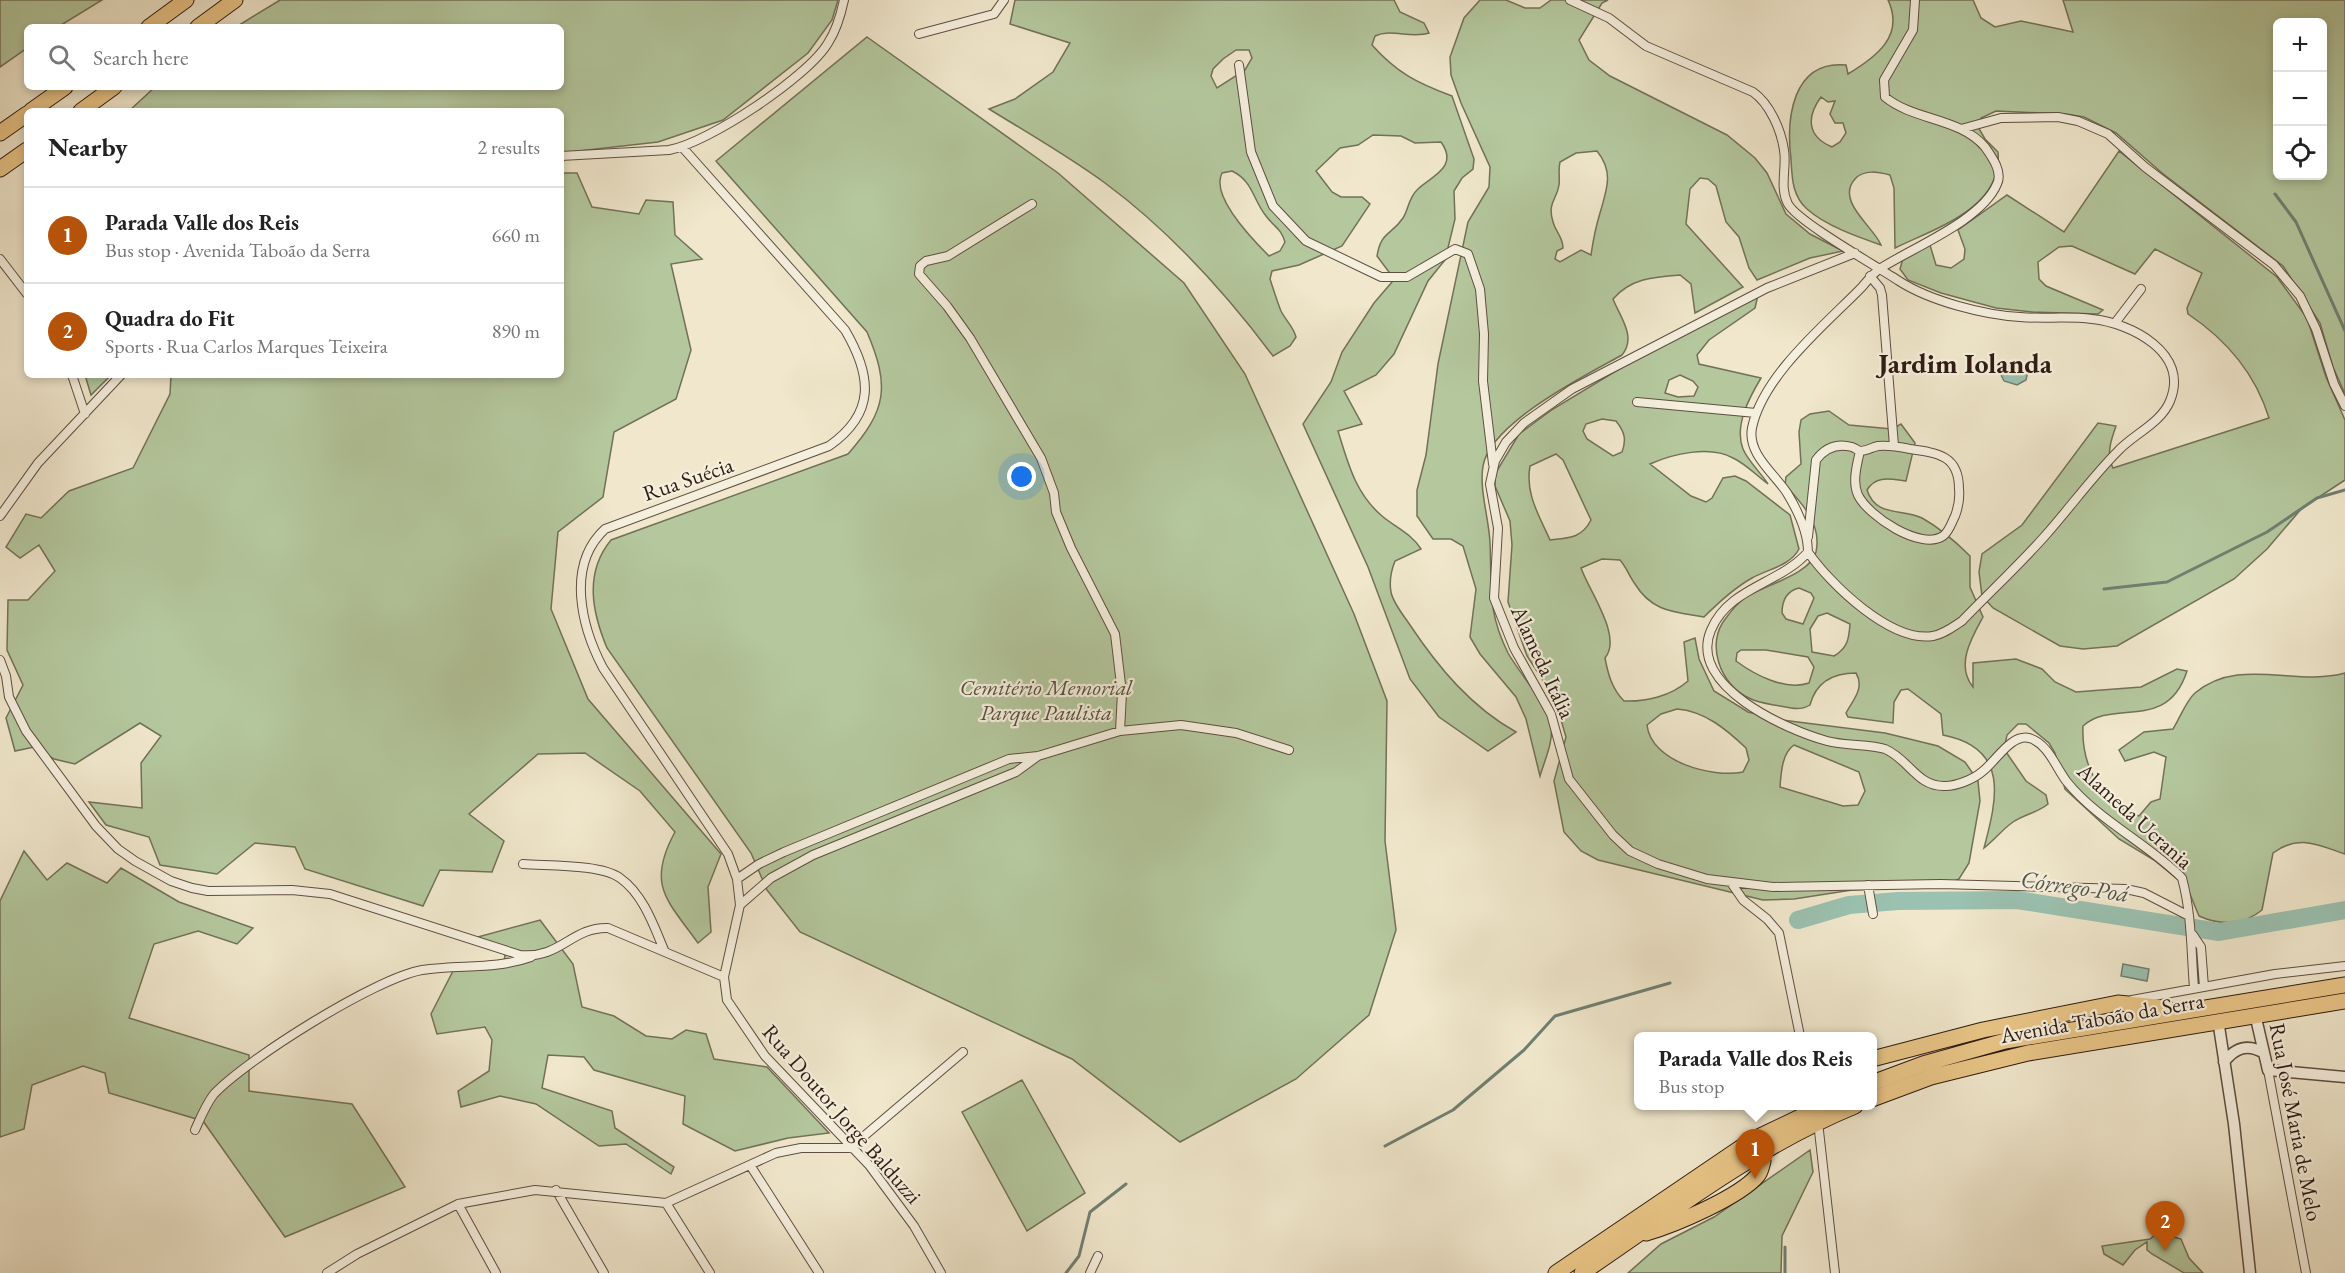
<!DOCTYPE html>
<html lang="en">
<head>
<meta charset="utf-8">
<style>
  :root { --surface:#fff; --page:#f6f6f6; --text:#222; --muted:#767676; --line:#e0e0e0; --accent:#b45309 }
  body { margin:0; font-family:"EB Garamond",serif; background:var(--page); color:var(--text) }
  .controls { position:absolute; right:18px; top:18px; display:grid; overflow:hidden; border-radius:9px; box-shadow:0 3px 9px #0003 }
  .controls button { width:54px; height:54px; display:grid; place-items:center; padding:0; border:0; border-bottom:2px solid var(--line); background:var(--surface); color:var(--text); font:30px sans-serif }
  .you { position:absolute; left:1022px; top:477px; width:21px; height:21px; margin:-15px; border:4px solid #fff; border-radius:50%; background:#1a73e8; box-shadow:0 0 0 9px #1a73e833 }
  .badge { display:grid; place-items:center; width:39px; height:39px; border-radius:50%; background:var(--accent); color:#fff; font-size:20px; font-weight:700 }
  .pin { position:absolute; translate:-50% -50px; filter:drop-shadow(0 2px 3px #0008) }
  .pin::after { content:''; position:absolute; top:32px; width:21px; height:18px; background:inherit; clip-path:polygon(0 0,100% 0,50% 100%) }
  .popup { position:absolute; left:1634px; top:1032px; width:243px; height:78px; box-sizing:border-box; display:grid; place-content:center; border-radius:9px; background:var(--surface); filter:drop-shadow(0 2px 4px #0005); font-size:20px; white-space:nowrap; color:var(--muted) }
  .popup b { font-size:22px; color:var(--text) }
  .popup::after { content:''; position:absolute; left:50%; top:100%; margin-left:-12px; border:12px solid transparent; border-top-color:var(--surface) }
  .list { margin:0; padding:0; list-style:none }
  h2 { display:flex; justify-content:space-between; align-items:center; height:78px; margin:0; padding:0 24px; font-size:26px }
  h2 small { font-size:20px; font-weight:400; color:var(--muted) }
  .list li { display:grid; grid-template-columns:39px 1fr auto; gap:18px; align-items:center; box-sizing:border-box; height:96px; padding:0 24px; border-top:2px solid var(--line) }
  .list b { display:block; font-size:22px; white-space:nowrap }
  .list p { margin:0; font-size:20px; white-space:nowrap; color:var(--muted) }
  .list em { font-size:20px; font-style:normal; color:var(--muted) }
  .icon { flex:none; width:33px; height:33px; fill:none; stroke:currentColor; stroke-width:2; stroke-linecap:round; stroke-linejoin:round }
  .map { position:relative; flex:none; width:2345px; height:1273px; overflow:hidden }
  .search { position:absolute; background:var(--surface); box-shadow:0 3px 9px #0003; left:24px; top:24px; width:540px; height:66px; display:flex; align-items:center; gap:15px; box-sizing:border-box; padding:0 21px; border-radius:9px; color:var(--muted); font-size:22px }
  .panel { position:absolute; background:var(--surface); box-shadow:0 3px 9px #0003; left:24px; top:108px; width:540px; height:270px; border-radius:9px }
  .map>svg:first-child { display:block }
</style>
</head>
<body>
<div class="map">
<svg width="2345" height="1273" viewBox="0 0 2345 1273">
  <rect width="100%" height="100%" fill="#f0e7cc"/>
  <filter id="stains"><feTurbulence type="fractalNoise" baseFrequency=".00333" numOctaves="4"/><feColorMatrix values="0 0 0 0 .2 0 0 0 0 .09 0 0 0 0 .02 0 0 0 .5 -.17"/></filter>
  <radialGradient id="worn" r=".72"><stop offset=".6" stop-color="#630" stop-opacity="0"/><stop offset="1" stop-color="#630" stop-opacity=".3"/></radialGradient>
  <path fill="#b4c79d" stroke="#727158" stroke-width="1.5" fill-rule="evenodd" d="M0,0H102L58,27H27V48L0,67Z
    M280,0H838L832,20L808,53L723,120L658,142L561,153V111H129L155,87H561V27H236Z
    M1015,0H1394L1400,12L1424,23L1429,33C1411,39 1391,28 1375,36L1372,45C1397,73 1417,83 1452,96L1474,159L1473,169L1462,178L1454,191L1455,219L1445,260L1428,281L1394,354L1376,375L1344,391L1362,424L1338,431C1348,463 1355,493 1382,516C1395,527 1412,534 1421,549L1395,561C1391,571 1389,581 1391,592C1393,603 1404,616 1410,625C1438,667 1471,707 1516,732L1488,751L1439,717L1410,679L1368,567L1303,424L1331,382L1342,352L1374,303L1392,282L1389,272L1377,256C1381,231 1391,236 1403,218C1409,209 1408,198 1418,189C1432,176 1459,167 1441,142L1415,143L1401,136L1373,135L1358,145L1340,148L1316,171L1332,192L1341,197H1362L1370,204L1342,246L1299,265L1272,271L1270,279C1273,288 1278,304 1281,311C1286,321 1293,326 1296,337L1290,346L1273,356C1225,292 1170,231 1105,183C1068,156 1028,133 989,109L1015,99L1053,72L1070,43L1010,24ZM1236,50H1249L1252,58L1245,70L1217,88L1211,76L1213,69L1223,59ZM1232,171C1253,181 1253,200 1266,216C1274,227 1281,228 1285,242L1280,251L1269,256C1253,240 1210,196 1222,173Z
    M1480,0H1506L1525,8H1540L1551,0H1608L1602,3L1579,40L1589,60L1610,76L1727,135L1755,158L1767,173L1786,214L1810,234L1843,251L1810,258L1757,280L1749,268L1739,237L1726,222L1716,186L1708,179L1700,178L1690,189L1686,224L1743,287L1695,313L1691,284L1680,275C1654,277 1631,278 1613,299C1620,317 1637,337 1622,355C1586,375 1490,423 1483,466C1479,490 1489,518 1490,543C1492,587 1487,611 1508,653C1518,671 1548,706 1551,723C1554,741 1545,759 1540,776L1526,719L1516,697L1480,654L1470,637L1476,589L1463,546L1451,539H1433L1417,516V490L1426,455L1438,364L1468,222L1489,187L1490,167L1461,103L1451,75L1450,57L1464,18ZM1597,151C1614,172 1607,189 1600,213C1596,226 1593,241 1591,255L1581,250L1560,262L1555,259L1557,251L1563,248C1563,237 1556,233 1553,222C1547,202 1557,200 1559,185C1560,177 1558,170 1560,162L1576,153Z
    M1888,0H1973L1981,18L1995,27L2021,21L2073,32L2063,0H2345V394L2333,367L2320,323L2283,266L2162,173L2116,133L2084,117L2066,114L1996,111L1981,118L1978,127L1985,139L1998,152C2003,208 1936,228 1895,248L1894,188L1890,175C1878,172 1864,169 1855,179C1835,201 1874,227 1881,245C1858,237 1826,226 1807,209C1792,196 1792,177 1791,159C1786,119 1792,60 1846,65L1848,74C1876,57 1905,36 1888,0ZM2278,22H2322V176H2278ZM1821,97L1828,102L1835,101L1830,114L1835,123H1843L1846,133L1840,142L1832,147C1806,136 1807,116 1821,97Z
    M867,37L1058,173L1184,283L1245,374L1354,614L1387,701L1385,841L1396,930L1369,1015L1296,1079L1180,1142L1072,1059L800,932L767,890L751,853L607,648C592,612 584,573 611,540L848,454C887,410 890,386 867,332L716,161Z
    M2119,151L2277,277L2307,318L2326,377L2345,420V480L2302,508L2267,549L2234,579L2117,646L2083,649L2060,646L1993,608L1982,596L1979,572L1982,554L2022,525L2098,423L2116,426C2111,440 2106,454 2113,468L2269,418C2255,373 2227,340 2188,314L2187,308L2202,273L2155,249L2135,274L2072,246L2059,247L2038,262L2039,279L2046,286L2103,310L2098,314L2032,312L1996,308L1941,293L1908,280L1900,269L1903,258L1930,245L1936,265L1951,268L1964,259L1965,249L1958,230L2007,195L2064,232Z
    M561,173H577L592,207L639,214L646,200L673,202L675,235L702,259L671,264L691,350L676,399L614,432L603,497L558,532L551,609L588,699L721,854L708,887L711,932L698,943C667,900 646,885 675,832L640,791L585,753L538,754L469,814L504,841L492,872L440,870L423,906L305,869L295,847L255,843L217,874L160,865L149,837L106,825L89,802L142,808L141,763L161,736L140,723L75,764L54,759L34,747L15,751L6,718L23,685L7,650L8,600H28L55,571L39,545L20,558L6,547L26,514L41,518L69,491L133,468L170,394L171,375H561Z
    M1758,295L1755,308L1709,340L1697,355L1699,364L1761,378C1749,398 1734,426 1743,449C1748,461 1761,473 1768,484C1757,476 1746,464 1733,458C1710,445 1672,454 1650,464L1691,496L1706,502L1712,498L1723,478L1735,476L1746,481L1790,515L1799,549C1790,566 1768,569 1752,578C1734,588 1719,602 1704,617C1675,612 1652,612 1635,584C1629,576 1627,568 1620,560L1602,559L1581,568C1589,591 1623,637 1605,658C1608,674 1612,689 1624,701C1646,702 1671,696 1688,681L1684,642L1695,638L1699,659L1714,691L1748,712L1782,720L1885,733L1938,746L1965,762L1978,781L1980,801L1969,863L1959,879L1943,886L1852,890L1794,899L1763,900L1598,860L1581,851L1564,832L1554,781L1566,737L1555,699L1527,656L1508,602L1512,545L1510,521L1495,486V474L1519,434L1553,409L1654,348ZM1680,375L1693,381L1698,387L1694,396L1678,397L1665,393L1669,380ZM1602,419L1616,421C1624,431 1627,439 1622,452L1613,456L1587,439L1583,431L1586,424ZM1556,454L1563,460L1591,520C1582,538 1569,538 1550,540C1539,515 1525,494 1530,466ZM1677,709C1705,711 1727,730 1746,748L1749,760L1743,772C1712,778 1651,762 1647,725L1661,714ZM1794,745L1859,772L1865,791L1858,805L1843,806L1780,787C1781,773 1782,753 1794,745Z
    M85,375H111L91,395Z
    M1829,411L1849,425L1892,429L1901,424L1915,443L1906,481C1890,479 1876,475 1867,490C1876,518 1903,508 1922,518C1940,528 1956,542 1970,556V587L1983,617C1972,637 1955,665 1973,687V663L2016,659L2042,669L2055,682L2076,692L2141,687L2177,669L2187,671C2167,733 2114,698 2083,726C2081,765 2101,804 2139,816L2151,802L2160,799L2166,757L2154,752L2125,761L2119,750L2144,732L2173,729C2180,718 2186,701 2195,693C2239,656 2295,687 2345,673V854C2318,845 2298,834 2273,853L2262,910C2244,925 2221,926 2199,916L2187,887L2154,860L2119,839L2065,789L2055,753L2049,743L2026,724H2018L2007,735L2004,749L2026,781L2046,795L2048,804C2037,813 2025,814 2013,822C2003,829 1994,840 1984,848C1997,799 2010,748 1943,735L1941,714L1908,689L1901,690L1894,702L1893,723L1848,717L1846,713C1853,700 1865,688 1856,673C1833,673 1816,682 1810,705C1801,711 1790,708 1780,706C1769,704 1758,703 1749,698C1720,685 1705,643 1726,618C1731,611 1738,603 1745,598C1764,585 1810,575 1816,552C1822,525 1803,504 1785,485L1786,477L1801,464L1799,432L1801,420L1810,414ZM1799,588L1811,593L1814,598L1803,624L1786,619L1782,613C1782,601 1787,591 1799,588ZM1827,613L1850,624C1849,638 1848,648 1834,656L1812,652L1810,629L1818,616ZM1741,650H1766L1808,657L1814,667L1809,683C1785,691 1755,675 1736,661L1737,653Z
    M24,851L47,880L67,863L107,883L121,868L179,902L253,928L237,944L198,931L154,944L129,1018L249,1055V1091L352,1104L405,1187L285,1237L203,1121L109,1093L105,1073L83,1066L32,1085L24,1129L0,1137V901Z
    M540,920L573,964L582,1007L614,1016L646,1036L672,1039L686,1030L706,1034L714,1059L767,1067L829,1133L788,1138L735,1151L683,1124L685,1096L594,1070L584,1057L548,1055L542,1088L612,1111L615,1128L674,1167L671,1174L626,1144L599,1146L536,1104L500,1096L461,1107L458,1091L489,1071L492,1040L485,1027L437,1034L431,1014L453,971L503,968L506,948L474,938Z
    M1022,1080L1085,1193L1027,1231L962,1112Z
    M1810,1150L1813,1172L1782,1236L1781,1273H1628L1661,1244L1714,1217Z
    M2158,1232L2181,1239L2189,1258L2203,1273H2184L2152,1254L2147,1250V1242L2135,1250L2123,1265L2104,1254L2102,1246L2150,1239Z"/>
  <path fill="#9bc1b0" stroke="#707f71" stroke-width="1.5" d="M2002,364L2028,371L2026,380L2017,385L2004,381L2000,373Z
    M2123,964L2149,969L2147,981L2121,976Z"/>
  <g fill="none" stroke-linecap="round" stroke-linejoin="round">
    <path stroke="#707f71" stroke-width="3" d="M2275,194L2296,222L2345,331
      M2104,589L2167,582L2267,532L2317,498L2345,490
      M1385,1146L1453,1110L1524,1050L1555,1016L1670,983
      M1785,1247V1273
      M1066,1273L1079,1256L1090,1212L1126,1184"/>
    <path stroke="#9bc1b0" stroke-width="18" d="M1798,920L1849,905L1898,901L2017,900L2219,932L2345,910"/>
    <defs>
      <path id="minor" d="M1570,0L1609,18L1646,46L1753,92C1770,104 1781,130 1784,150C1787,168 1779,187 1788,204C1798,222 1878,267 1899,281C1930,301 1984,315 2020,317C2044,319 2068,316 2092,319C2131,323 2190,353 2170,401C2161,423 2134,434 2118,451C2092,477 2069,509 2044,537C2018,566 1989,593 1962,621C1953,627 1944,634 1933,636C1891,643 1830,584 1808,552
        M1915,0L1913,30L1884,80L1885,97C1914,121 1959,117 1985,147C1992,157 2003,172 1997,184C1982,220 1914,247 1881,268C1873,273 1868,280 1862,287C1826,324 1763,375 1752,428C1747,454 1775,474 1787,493C1798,511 1808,532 1808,552C1780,584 1729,587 1711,630C1687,686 1787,730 1827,741C1845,746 1870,744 1885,749C1909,759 1917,787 1945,786C1957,786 1974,779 1983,771C1996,761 2011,734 2029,738C2048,743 2056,768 2067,782C2099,821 2147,843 2182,878C2192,915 2191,951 2194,988
        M919,34L994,14L1004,0
        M1239,65L1251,152L1273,206L1306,241L1381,277H1407L1455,249L1468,254L1480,289L1484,334L1483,381L1493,464
        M1961,129L2001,118L2058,117L2078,121L2108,134L2145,167L2274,265L2300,296L2316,329L2334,384L2345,406
        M683,148L845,330C872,376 876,413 829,446L605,529C566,565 581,626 603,668L728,854L737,879L740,905L724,977L727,1000L765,1056L869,1165L914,1226L941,1273
        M561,156L669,150C708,143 808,77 828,43C836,31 841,14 844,0
        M1032,204L948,256L926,261L920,266L919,274L947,306L970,338L1041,458L1054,493L1056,512L1071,548L1115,634L1122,693L1120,731
        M1855,253L1767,288L1572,389L1524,423L1506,442L1495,461L1490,484L1498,528L1494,598L1514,648L1551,714L1569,779L1613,835L1630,851L1658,864L1707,879L1773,887L1940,884L2126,889L2144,893L2189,916
        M0,259L27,294
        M1870,276L1880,288L1882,295L1894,446
        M2115,323L2141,289
        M72,375L85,414
        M1637,402L1756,413
        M0,516L38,463L121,375
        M1808,537L1816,460C1825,448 1837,443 1852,447C1855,448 1857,450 1860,451C1866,451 1873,447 1878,446C1889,445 1900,447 1910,449C1939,453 1959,456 1959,489C1960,498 1958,508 1955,516C1952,522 1949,532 1943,536C1921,551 1868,516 1858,495C1852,482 1857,464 1860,451
        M0,660L6,676L9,697L26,731L96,826L118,849L135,861L171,881L192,888L208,891L292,890L330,894L520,955C561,959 571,927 608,928L724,977
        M523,864C548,866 601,864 620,878C643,894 654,926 664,950
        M737,879L759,864L784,852L1009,759L1038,756L1120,731L1181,725L1236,733L1289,750
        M1732,884L1743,900L1767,919L1779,933L1800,1036
        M1868,885L1873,914
        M740,905L771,878L813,855L1016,772L1038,756
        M2193,935L2201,947L2204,987
        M2132,1000L2275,974L2345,966
        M2268,1070L2306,1273
        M1818,1122L1835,1273
        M195,1130C200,1119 206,1104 214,1094C247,1059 376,978 422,970C459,964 495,970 531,957
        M850,1148L963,1052
        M750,1165L819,1273
        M556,1190L604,1273
        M666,1203L710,1273
        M458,1204L496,1273
        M327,1273L357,1254L458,1204L535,1190L666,1203L776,1153L801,1148H850
        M1090,1273L1098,1256"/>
      <path id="tertiary" d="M2255,1014L2268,1070L2345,1077
        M2218,1020L2234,1124L2250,1273
        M2224,1062C2235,1048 2247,1043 2264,1053"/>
      <path id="motorway" d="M149,27L186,0
        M198,27L235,0
        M31,111L65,87
        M81,111L114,87
        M0,133L27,114
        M0,169L27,150
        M1872,1059L1983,1030L2118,1003L2167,1008
        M1872,1083L1923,1064L2005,1041L2345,985
        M1872,1099L1931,1077L2028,1053L2345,1001
        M1646,1233C1674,1225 1740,1197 1758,1175C1761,1171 1762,1165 1763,1161L1755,1146
        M1556,1273L1752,1140L1823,1106
        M1582,1273C1671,1213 1755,1147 1855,1106"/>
    </defs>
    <use href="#minor" stroke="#5f4e40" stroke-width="10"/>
    <use href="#tertiary" stroke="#5f4e40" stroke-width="13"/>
    <use href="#motorway" stroke="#2f1b12" stroke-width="17"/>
    <use href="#minor" stroke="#f5efde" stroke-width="8"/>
    <use href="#tertiary" stroke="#f5efde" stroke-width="10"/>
    <use href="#motorway" stroke="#e8c486" stroke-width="15"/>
  </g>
  <g text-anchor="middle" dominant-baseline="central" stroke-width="4.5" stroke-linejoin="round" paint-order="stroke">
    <g font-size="22" fill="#2f1b12" stroke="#f5efde">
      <text transform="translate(688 479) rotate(-19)">Rua Suécia</text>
      <text transform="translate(1543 662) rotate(65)">Alameda Itália</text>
      <text transform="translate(2135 816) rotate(42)">Alameda Ucrania</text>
      <text transform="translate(2102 1018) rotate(-10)">Avenida Taboão da Serra</text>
      <text transform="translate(842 1114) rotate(49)">Rua Doutor Jorge Balduzzi</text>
      <text transform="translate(2296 1122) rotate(79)">Rua José Maria de Melo</text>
    </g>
    <g font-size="22" font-style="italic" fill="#574f3c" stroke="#f5efde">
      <text x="1046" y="687">Cemitério Memorial<tspan x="1046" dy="25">Parque Paulista</tspan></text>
    </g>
    <g font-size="24" font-style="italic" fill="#555549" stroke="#f5efde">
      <text transform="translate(2075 886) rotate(8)">Córrego Poá</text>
    </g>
    <g font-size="28" font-weight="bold" fill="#2f1b12" stroke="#f5efde">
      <text x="1965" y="363">Jardim Iolanda</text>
    </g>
  </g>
  <rect width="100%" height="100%" filter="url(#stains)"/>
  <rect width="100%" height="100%" fill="url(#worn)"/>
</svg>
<div class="controls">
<button>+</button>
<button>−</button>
<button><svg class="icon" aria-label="locate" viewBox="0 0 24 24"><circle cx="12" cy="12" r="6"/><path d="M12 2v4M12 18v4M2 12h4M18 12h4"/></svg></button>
</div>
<div class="you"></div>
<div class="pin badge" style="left:1755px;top:1179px">1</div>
<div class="popup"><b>Parada Valle dos Reis</b>Bus stop</div>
<div class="pin badge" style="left:2165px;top:1251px">2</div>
<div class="search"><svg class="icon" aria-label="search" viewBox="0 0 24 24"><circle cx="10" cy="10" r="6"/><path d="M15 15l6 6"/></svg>Search here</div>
<section class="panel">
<h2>Nearby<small>2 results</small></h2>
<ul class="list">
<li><span class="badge">1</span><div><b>Parada Valle dos Reis</b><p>Bus stop · Avenida Taboão da Serra</p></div><em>660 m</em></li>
<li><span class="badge">2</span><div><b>Quadra do Fit</b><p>Sports · Rua Carlos Marques Teixeira</p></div><em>890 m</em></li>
</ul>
</section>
</div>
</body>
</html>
